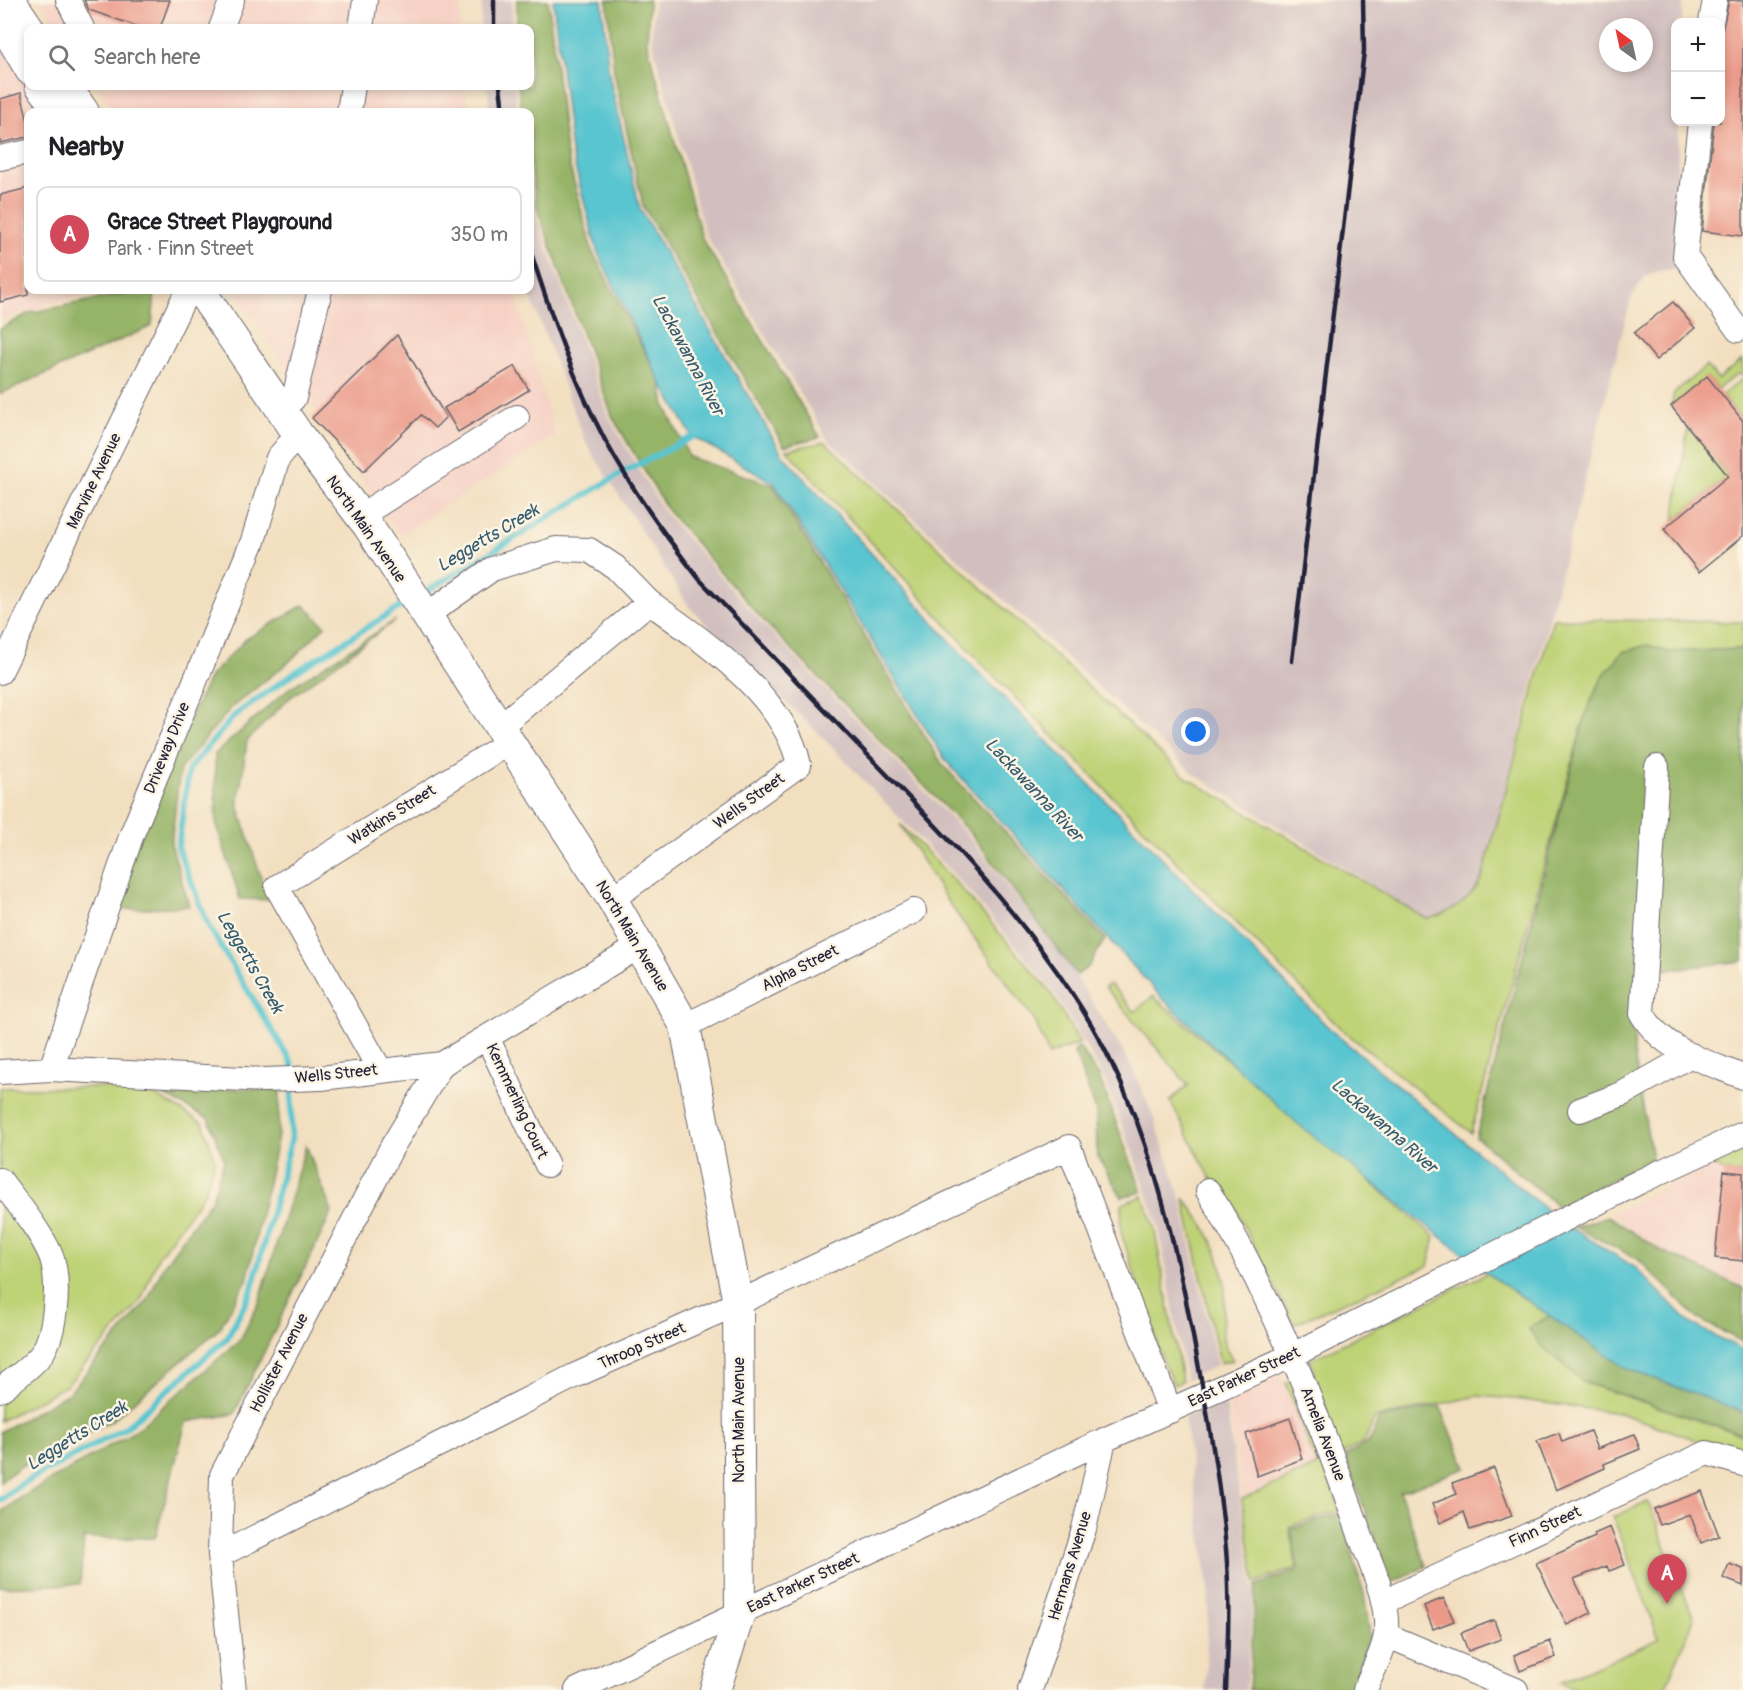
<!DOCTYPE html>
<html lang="en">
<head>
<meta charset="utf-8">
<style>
  :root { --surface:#fff; --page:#f2f2f2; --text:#202124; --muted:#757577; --line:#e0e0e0; --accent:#d1495b }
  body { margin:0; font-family:Pangolin,sans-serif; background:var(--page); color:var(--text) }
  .controls { position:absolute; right:18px; top:18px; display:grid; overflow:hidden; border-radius:12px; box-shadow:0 3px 9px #0003 }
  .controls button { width:54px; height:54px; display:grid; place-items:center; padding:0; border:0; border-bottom:2px solid var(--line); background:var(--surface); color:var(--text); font:30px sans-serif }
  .compass { position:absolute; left:1599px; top:18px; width:54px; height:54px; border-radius:50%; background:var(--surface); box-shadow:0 3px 9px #0003; rotate:327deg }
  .you { position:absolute; left:1196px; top:732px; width:21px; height:21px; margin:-15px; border:4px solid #fff; border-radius:50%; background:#1a73e8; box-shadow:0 0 0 9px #1a73e833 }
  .badge { display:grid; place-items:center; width:39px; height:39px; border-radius:50%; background:var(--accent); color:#fff; font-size:20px; font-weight:700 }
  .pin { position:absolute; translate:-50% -50px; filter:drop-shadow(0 2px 3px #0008) }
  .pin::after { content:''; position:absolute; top:32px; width:21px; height:18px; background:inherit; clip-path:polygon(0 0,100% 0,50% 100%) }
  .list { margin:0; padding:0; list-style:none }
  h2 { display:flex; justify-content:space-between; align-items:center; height:78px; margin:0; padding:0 24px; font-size:26px }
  h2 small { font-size:20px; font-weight:400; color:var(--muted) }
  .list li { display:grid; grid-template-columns:39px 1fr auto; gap:18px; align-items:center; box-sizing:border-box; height:96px; margin:0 12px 12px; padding:0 12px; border:2px solid var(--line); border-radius:12px }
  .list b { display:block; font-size:22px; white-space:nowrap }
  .list p { margin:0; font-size:20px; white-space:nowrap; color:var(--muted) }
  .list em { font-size:20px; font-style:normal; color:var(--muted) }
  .icon { flex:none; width:33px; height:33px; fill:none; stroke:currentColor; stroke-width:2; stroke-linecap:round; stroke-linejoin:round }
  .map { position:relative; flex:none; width:1743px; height:1690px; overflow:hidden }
  .search { position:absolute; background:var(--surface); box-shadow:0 3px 9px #0003; left:24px; top:24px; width:510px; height:66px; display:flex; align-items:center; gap:15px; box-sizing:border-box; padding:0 21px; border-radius:12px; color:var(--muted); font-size:22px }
  .panel { position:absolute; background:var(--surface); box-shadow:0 3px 9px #0003; left:24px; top:108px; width:510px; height:186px; border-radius:12px }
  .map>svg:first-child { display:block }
</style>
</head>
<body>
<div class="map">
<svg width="1743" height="1690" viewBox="0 0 1743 1690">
  <rect width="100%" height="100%" fill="#fcf5e5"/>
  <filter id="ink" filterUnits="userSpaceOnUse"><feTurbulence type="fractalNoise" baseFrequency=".0167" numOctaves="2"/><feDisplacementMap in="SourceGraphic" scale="12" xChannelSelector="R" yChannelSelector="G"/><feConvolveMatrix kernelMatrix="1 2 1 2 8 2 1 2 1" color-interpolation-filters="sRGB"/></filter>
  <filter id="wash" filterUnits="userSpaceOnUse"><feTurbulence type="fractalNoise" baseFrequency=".008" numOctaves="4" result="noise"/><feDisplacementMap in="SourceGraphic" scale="24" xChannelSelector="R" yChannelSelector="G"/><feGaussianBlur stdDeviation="1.35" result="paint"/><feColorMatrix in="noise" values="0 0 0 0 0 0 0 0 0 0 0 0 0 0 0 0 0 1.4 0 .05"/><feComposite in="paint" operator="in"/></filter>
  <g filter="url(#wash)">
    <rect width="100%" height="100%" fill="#f2dfc0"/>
    <path fill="#f6d1c5" d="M40,0H460V28H58Z
      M0,22L57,112H28V290H101L0,319Z
      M97,86H466L468,112H115Z
      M234,290H514L555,436L400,535Z
      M1743,1149V1286L1660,1248L1611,1214Z
      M1280,1373L1316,1466L1242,1497L1228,1397Z"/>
    <path fill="#d1bfbf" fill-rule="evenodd" d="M482,0H512L513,28H481Z
      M654,0H1683L1682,22H1676V122H1679L1674,270H1662L1645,277L1631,298L1488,858L1482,878L1473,896L1446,915L1427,919L1194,774L828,440L705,234L652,41ZM1608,27H1644V63H1608Z
      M487,86H514L518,112H490Z
      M530,183L534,210L609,418L664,512L759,620L971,839L1064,957L1131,1065L1154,1118L1181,1199L1217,1365L1186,1380L1159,1229L1134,1155L1103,1076L1052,989L958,879L827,742L690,608L586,443L528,290Z
      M1225,1399L1254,1591L1246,1690H1205L1209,1591L1184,1416Z"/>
    <path fill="#bed276" stroke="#707a58" stroke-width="1.5" d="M1742,360L1743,375L1738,374L1717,389L1707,377L1671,406L1674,393L1706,366L1718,379Z
      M1741,380H1743V421L1722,395Z
      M1688,426L1728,476L1674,521Z
      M825,442L1187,778L1427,919C1452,913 1470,901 1482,878L1553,619L1743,622V649L1668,652L1647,645L1603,676L1586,712L1471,1133L1340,1028L987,669L787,450Z
      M900,824L958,885L1049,990L1080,1043L1049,1055L1035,1021L946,899Z
      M1110,984L1135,1012L1153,996L1435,1237L1428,1266L1294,1324L1235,1208L1210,1177L1170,1101L1188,1085L1105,987Z
      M141,1087L203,1123L215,1160L204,1194L158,1257L140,1302L66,1386L0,1421V1088Z
      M1743,1149V1173L1724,1171L1712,1164Z
      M1143,1196L1154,1227L1182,1381L1174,1385L1163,1362L1121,1232L1122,1204Z
      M1184,1198C1203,1221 1220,1250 1224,1280C1229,1310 1212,1332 1233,1360L1220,1363Z
      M1487,1273L1550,1316L1528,1329L1583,1382L1743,1435V1456L1619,1413L1515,1399L1477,1396L1375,1418L1364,1442L1324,1464L1340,1510L1289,1527L1297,1568L1255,1582L1242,1499L1317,1466L1286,1383L1315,1372L1310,1360Z
      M1648,1502L1694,1619L1664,1690H1579L1560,1682L1659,1639L1613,1517Z"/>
    <path fill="#96b467" stroke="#5c6b51" stroke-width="1.5" d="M517,0H548L566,152L592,251L661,383L665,406L689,457L773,485L942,764L1105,939L1089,966L1077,975L974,837L760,617L668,511L613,418L537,208L530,161V112H522L518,86H530V28H517Z
      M607,0H649L647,43L702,238L820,437L784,446L643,206L614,72Z
      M142,290H155L152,326L0,394V329L29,313Z
      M304,605L325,626L290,661L231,708L180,769L171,844L189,906L113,910L164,771L211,675L246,639Z
      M396,620L287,700L247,741L238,805L268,900L240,899L216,823L215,754L288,689Z
      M1647,645L1668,652L1743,649V961L1636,973L1634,1053L1652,1159L1559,1207L1476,1137L1586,712L1603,676L1623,652Z
      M1079,1047L1099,1076L1142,1192L1122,1197L1097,1156L1096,1111L1074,1052Z
      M149,1087L280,1090L278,1136L247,1280L219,1329L111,1421L21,1466L0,1482V1432L69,1393L147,1301L164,1265L212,1199L224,1160L209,1119Z
      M306,1145L332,1212L234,1414L186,1422L155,1538H84L80,1584L0,1587V1513L22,1497L135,1431L240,1340L259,1303Z
      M1608,1216L1660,1250L1743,1288V1342L1698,1319L1638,1259L1575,1227Z
      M1550,1316L1626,1368L1743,1412V1435L1583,1382L1541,1345L1528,1328Z
      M1440,1406L1466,1468L1400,1492L1426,1566L1391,1583L1345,1456L1369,1442L1379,1419Z
      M1341,1513L1364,1594L1370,1635L1351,1690H1249L1256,1585L1298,1570L1291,1529Z"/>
    <path fill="#59c5d0" stroke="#3e7486" stroke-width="1.5" d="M553,0H602L609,75L640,209L782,454L970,663L1332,1031L1560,1221L1636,1268L1690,1323L1743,1350V1412L1626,1368L1487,1273L1298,1124L1165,1001L946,761L774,483L692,436L661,383L597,251L571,151Z"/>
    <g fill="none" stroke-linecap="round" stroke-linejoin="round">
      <path stroke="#59c5d0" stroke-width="6" d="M422,594L622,473L698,434
        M292,1075V1063L209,927L178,848L189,769L234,716L294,673L408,602
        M0,1500L20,1485L125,1428L227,1338L251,1292L291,1141L292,1086"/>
    </g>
    <g id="blocks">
      <path fill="#eb9988" d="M84,0H170L160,28H142L89,10Z
        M1729,0L1743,1V236L1702,231L1714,122H1720V40Z
        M21,93L28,121V137L0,143V99Z
        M28,188V295L0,302V195Z
        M1673,302L1695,328L1656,360L1634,333Z
        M397,335L446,417L435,428L421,415L364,471L312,418Z
        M515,366L529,390L458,432L444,408Z
        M1707,376L1743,421V536L1699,572L1664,529L1728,476L1671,406Z
        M1724,1171L1743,1173V1261L1715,1258Z
        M1290,1418L1302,1459L1257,1476L1246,1434Z
        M1590,1431L1597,1449L1634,1434L1640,1449L1604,1464L1605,1468L1556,1490L1537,1441L1559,1433L1562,1442Z
        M1494,1468L1512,1516L1470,1530L1464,1512L1440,1523L1432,1504L1457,1494L1452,1483Z
        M1702,1491L1719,1536L1701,1543L1690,1514L1660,1525L1654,1509Z
        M1610,1527L1625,1565L1609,1571L1607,1566L1574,1579L1591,1613L1567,1625L1536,1563L1595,1537L1594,1534Z
        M1729,1564L1743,1569V1586L1723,1578Z
        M1444,1598L1454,1621L1433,1629L1424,1606Z
        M1494,1620L1501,1639L1468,1651L1461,1633Z
        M1550,1641L1556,1657L1520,1671L1514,1655Z"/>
    </g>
  </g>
  <g filter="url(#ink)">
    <use href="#blocks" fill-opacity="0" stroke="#6b646a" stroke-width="1.5"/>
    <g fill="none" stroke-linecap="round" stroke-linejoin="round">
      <defs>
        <path id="minor" d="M68,0L82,28
          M1711,22L1715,0
          M0,25L28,72
          M221,28L232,0
          M361,28L365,0
          M37,86L58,112
          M349,112L353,86
          M1700,122L1685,256L1738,330
          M0,158L28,152
          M282,410L294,398L320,290
          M360,516L517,417
          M425,616L492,569L556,549L589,550L615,567L649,602
          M0,672L188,290
          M498,728L649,602C703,641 785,696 799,765L612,899
          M1657,767L1642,1014C1664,1051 1705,1061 1743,1077
          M685,1026L914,911
          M487,1037L547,1165
          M51,1069L132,834L253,541L278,458L298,434
          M380,1070L277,887L508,743
          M0,1072L51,1069L264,1080L321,1078L442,1064L640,946
          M1580,1110L1622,1094L1691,1055
          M0,1180C15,1200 47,1239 53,1262C59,1286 56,1338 39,1357C29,1369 13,1380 0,1390
          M1208,1191C1273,1297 1317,1412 1358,1529C1369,1561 1389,1599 1386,1634C1384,1652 1371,1673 1365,1690
          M220,1555L574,1376L738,1303L1069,1147L1170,1411
          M1383,1602L1707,1453L1743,1464
          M1386,1635L1516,1690
          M234,1690L220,1555L222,1475L392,1147L442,1064
          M577,1690L1104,1440L1293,1355L1639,1182L1743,1134
          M1030,1690L1084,1529L1104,1440"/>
        <path id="major" d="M10,0L29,28
          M66,86L84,112
          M200,290L298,434L368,526L612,899L685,1026L738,1303L740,1613L715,1690"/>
      </defs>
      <use href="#minor" stroke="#6b646a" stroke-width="26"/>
      <use href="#major" stroke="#6b646a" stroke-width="32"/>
      <use href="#minor" stroke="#fff" stroke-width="24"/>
      <use href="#major" stroke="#fff" stroke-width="30"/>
      <path stroke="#22223b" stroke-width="4.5" d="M494,0V28
        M500,86L503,112
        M530,250C551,314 573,380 605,440C632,490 665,536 700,580C755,637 809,695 865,752C939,828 1014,906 1073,995C1144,1102 1173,1228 1196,1352C1208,1417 1220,1482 1226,1549C1230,1595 1228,1643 1226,1690
        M1292,661L1364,51L1363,0"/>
    </g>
  </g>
  <g text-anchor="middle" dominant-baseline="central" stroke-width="5" stroke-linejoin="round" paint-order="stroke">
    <g font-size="16" fill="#22223b" stroke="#fcf5e5">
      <text transform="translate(94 481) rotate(-64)">Marvine Avenue</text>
      <text transform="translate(366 529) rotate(55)">North Main Avenue</text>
      <text transform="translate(167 748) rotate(-68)">Driveway Drive</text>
      <text transform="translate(749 801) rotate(-36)">Wells Street</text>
      <text transform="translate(392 815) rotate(-32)">Watkins Street</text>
      <text transform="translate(632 936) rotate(59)">North Main Avenue</text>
      <text transform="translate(800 968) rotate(-27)">Alpha Street</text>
      <text transform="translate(336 1074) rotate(-6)">Wells Street</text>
      <text transform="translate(517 1101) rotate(65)">Kemmerling Court</text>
      <text transform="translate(642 1346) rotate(-24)">Throop Street</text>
      <text transform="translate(279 1363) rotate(-63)">Hollister Avenue</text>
      <text transform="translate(1244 1377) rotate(-25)">East Parker Street</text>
      <text transform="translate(739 1420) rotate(-90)">North Main Avenue</text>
      <text transform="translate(1323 1434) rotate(69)">Amelia Avenue</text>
      <text transform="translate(1545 1527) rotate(-25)">Finn Street</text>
      <text transform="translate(1070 1566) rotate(-73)">Hermans Avenue</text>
      <text transform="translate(803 1583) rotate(-25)">East Parker Street</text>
    </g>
    <g font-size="18" font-style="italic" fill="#355b6f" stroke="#fcf5e5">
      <text transform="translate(688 355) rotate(62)">Lackawanna River</text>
      <text transform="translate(488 538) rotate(-31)">Leggetts Creek</text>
      <text transform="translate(1034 790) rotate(47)">Lackawanna River</text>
      <text transform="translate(250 962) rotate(60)">Leggetts Creek</text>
      <text transform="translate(1384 1126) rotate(41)">Lackawanna River</text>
      <text transform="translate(77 1436) rotate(-32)">Leggetts Creek</text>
    </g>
  </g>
</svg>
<div class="controls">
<button>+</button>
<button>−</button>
</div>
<svg class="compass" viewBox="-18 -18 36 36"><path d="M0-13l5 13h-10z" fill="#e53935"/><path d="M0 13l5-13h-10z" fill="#757577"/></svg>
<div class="you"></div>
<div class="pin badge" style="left:1667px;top:1604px">A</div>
<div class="search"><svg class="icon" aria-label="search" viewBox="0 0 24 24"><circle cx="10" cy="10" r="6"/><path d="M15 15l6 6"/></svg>Search here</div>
<section class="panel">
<h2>Nearby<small></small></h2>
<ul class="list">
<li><span class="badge">A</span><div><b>Grace Street Playground</b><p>Park · Finn Street</p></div><em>350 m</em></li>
</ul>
</section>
</div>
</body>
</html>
